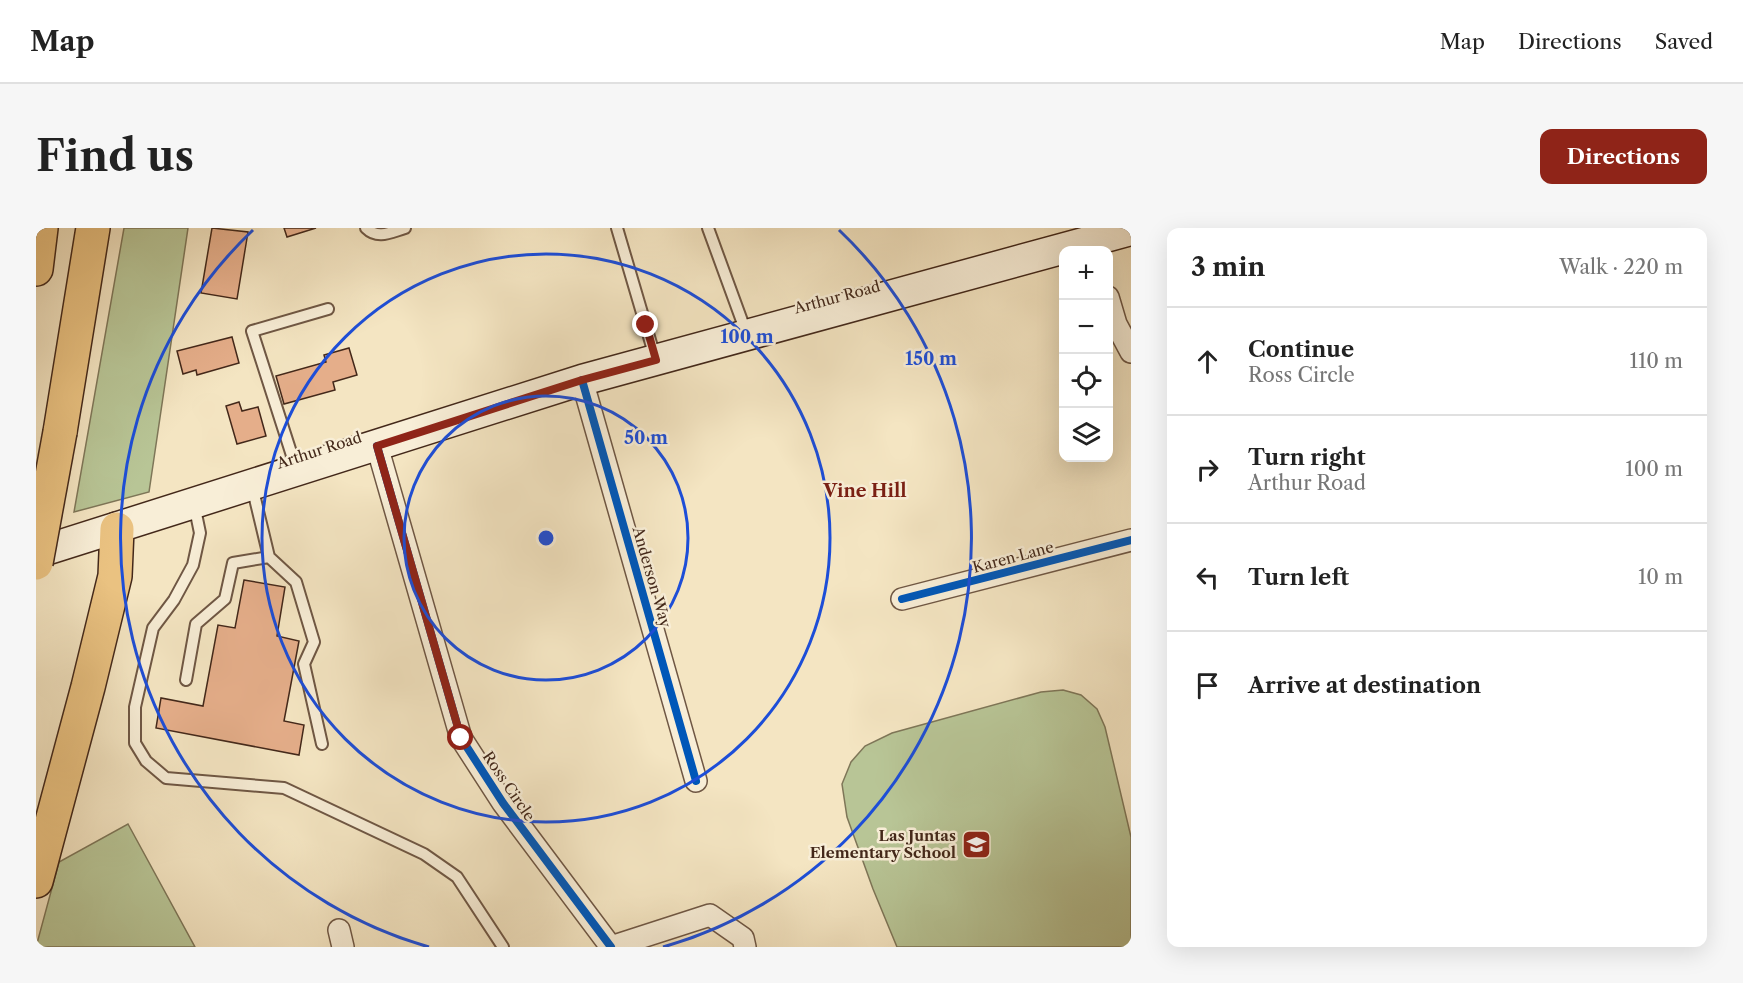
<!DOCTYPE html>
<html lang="en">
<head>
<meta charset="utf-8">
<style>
  :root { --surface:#fff; --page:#f6f6f6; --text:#222; --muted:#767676; --line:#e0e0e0; --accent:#8f2418 }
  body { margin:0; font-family:"Libre Caslon Text",serif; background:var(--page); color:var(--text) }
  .controls { position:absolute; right:18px; top:18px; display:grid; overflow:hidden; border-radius:12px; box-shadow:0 6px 24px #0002 }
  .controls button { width:54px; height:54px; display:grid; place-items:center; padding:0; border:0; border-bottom:2px solid var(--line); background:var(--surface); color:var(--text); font:30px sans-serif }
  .stop { position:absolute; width:18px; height:18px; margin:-14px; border:4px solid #8f2418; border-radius:50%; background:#fff }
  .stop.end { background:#8f2418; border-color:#fff; box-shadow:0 2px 6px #0008 }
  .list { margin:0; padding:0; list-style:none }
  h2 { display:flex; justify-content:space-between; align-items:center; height:78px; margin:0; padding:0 24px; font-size:26px }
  h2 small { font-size:20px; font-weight:400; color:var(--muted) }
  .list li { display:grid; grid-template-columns:39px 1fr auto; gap:18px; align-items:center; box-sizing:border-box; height:108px; padding:0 24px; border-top:2px solid var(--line) }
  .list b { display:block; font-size:22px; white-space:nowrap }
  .list p { margin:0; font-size:20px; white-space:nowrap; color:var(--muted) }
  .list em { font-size:20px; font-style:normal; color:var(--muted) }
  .icon { flex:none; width:33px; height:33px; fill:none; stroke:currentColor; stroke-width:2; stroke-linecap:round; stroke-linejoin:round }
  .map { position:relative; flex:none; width:1095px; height:719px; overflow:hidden; border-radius:12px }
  header { display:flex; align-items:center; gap:36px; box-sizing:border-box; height:84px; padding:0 30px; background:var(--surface); border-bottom:2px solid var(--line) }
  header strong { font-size:28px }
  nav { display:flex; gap:33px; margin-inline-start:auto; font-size:21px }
  .intro { display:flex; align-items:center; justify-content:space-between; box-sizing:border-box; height:144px; padding:0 36px }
  h1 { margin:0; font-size:42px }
  .button { padding:15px 27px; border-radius:12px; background:var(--accent); color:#fff; font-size:21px; font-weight:700 }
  main { display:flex; gap:36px; padding:0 36px }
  aside { flex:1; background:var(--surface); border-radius:12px; box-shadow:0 6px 24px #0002 }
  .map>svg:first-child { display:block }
</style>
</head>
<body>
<header>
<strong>Map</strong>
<nav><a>Map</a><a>Directions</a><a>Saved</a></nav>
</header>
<div class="intro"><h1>Find us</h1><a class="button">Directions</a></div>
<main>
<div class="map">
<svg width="1095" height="719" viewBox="0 0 1095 719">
  <rect width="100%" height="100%" fill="#f4e5c2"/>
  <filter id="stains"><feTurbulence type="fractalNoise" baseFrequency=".00333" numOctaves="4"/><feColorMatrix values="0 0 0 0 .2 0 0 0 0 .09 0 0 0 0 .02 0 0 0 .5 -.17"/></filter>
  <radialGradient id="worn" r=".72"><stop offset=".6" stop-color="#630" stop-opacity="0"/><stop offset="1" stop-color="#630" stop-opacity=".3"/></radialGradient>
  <path fill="#b8c596" stroke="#7e7658" stroke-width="1.5" d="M88,0H152L113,264L38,284Z
    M1027,462L1045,467L1061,481L1069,499L1095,609V719H861L837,661L811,589L806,556L815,534L829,518L856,505L1005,464Z
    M92,596L159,719H0L23,634Z"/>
  <path fill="#e5ae8a" stroke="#43281a" stroke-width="1.5" d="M176,0L212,4L201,71L165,65Z
    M248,0H280L251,9Z
    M196,109L203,135L161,147L160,142L147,146L141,123Z
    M313,120L321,147L297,154L299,162L248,176L240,148L290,134L288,127Z
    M203,174L206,183L222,179L230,208L201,216L190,178Z
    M208,352L249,359L241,408L263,413L248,493L268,497L263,527L120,500L125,470L167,478L182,397L199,400Z"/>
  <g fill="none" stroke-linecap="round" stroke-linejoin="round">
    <defs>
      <path id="service" d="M330,0C342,12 355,4 369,0
        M581,0L619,129
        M672,0L710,104
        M260,240L216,103L292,81
        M216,258L233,329L260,354L278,414L268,436L286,516
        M158,276L164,305L157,337L138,372L117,400L99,479V515L110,533L130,550L248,560L388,626L421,649L467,719
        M150,452L160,396L189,371L197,335L233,329"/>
      <path id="minor" d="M1072,69L1080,96L1095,124
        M546,152L660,553
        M341,218L425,510L467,575L575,719
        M866,371L1095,312
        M303,702L307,719
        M575,719L674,687L707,710L709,719"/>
      <path id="secondary" d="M0,325L546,152L1095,2"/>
      <path id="motorway" d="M0,41L5,0
        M24,204L57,0
        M0,653L52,459L79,348L81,301"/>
    </defs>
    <use href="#service" stroke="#6f5744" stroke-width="14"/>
    <use href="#minor" stroke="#6f5744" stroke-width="24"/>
    <use href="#secondary" stroke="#43281a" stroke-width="33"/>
    <use href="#motorway" stroke="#43281a" stroke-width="36"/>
    <use href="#service" stroke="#f8eed7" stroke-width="10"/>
    <use href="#minor" stroke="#f8eed7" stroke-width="21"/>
    <use href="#secondary" stroke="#f8eed7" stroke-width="30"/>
    <use href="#motorway" stroke="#eac281" stroke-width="33"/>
    <defs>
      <path id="motorway-bridge" d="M0,335L24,204"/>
    </defs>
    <use href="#motorway-bridge" stroke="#43281a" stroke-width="36" stroke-linecap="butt"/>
    <use href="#motorway-bridge" stroke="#eac281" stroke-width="33"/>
    <defs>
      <path id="cycleway" d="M546,152L660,553
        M341,218L425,510L467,575L575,719
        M866,371L1095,312"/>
    </defs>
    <use href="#cycleway" stroke="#f8eed7" stroke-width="11"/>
    <use href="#cycleway" stroke="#0057b8" stroke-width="8"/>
  </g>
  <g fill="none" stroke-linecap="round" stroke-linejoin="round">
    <path stroke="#8f2418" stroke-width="8" d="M425,510L341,218L546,152L620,132L610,97"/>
  </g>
  <g fill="none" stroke="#1d4ed8" stroke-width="3">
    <circle cx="510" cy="310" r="142"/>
    <circle cx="510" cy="310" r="284"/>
    <path d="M393 719A425 425 0 0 1 217 2M803 2A425 425 0 0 1 627 719"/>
  </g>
  <defs>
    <symbol id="school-square" viewBox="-11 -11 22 22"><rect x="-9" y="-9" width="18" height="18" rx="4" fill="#8f2418" stroke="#f8eed7"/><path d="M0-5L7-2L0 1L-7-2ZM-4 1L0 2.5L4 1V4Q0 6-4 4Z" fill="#fff"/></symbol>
  </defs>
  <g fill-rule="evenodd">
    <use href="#school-square" x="924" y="600" width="33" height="33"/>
  </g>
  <g text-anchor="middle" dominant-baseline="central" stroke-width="5" stroke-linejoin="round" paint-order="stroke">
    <g font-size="15" fill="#43281a" stroke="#f8eed7">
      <text transform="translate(801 69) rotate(-15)">Arthur Road</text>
      <text transform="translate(283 222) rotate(-18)">Arthur Road</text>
      <text transform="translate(977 329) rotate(-15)">Karen Lane</text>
      <text transform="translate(616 349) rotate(74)">Anderson Way</text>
      <text transform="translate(473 558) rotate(56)">Ross Circle</text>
    </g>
    <g font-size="15" font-weight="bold" fill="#43281a" stroke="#f8eed7" text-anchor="end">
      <text x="920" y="607">Las Juntas<tspan x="920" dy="17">Elementary School</tspan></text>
    </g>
    <g font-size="18" font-weight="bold" fill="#7a1f14" stroke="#f8eed7">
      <text x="829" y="263">Vine Hill</text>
    </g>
  </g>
  <circle cx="510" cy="310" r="9" fill="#1d4ed8" stroke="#f8eed7" stroke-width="3"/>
  <g font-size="18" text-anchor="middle" font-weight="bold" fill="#1d4ed8" stroke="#f8eed7" stroke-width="5" stroke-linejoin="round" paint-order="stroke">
    <text x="711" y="115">100 m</text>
    <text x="895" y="137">150 m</text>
    <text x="610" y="216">50 m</text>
  </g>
  <rect width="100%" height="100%" filter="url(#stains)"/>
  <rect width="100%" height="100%" fill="url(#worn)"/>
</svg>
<div class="controls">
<button>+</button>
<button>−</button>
<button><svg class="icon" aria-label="locate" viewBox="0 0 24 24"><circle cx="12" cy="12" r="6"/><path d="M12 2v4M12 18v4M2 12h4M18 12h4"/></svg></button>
<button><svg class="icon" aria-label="layers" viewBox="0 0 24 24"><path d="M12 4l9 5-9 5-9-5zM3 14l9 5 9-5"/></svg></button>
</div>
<div class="stop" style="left:425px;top:510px"></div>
<div class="stop end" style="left:610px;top:97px"></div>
</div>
<aside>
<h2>3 min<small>Walk · 220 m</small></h2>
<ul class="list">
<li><svg class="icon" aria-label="ahead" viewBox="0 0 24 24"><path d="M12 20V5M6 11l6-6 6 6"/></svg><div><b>Continue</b><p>Ross Circle</p></div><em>110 m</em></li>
<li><svg class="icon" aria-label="right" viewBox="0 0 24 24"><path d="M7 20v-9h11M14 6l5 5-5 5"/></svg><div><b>Turn right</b><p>Arthur Road</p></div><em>100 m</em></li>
<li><svg class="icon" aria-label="left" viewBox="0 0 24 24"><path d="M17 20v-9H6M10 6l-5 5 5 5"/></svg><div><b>Turn left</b></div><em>10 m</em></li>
<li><svg class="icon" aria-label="arrive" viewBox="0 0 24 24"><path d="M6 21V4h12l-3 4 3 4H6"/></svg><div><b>Arrive at destination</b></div></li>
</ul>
</aside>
</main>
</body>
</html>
